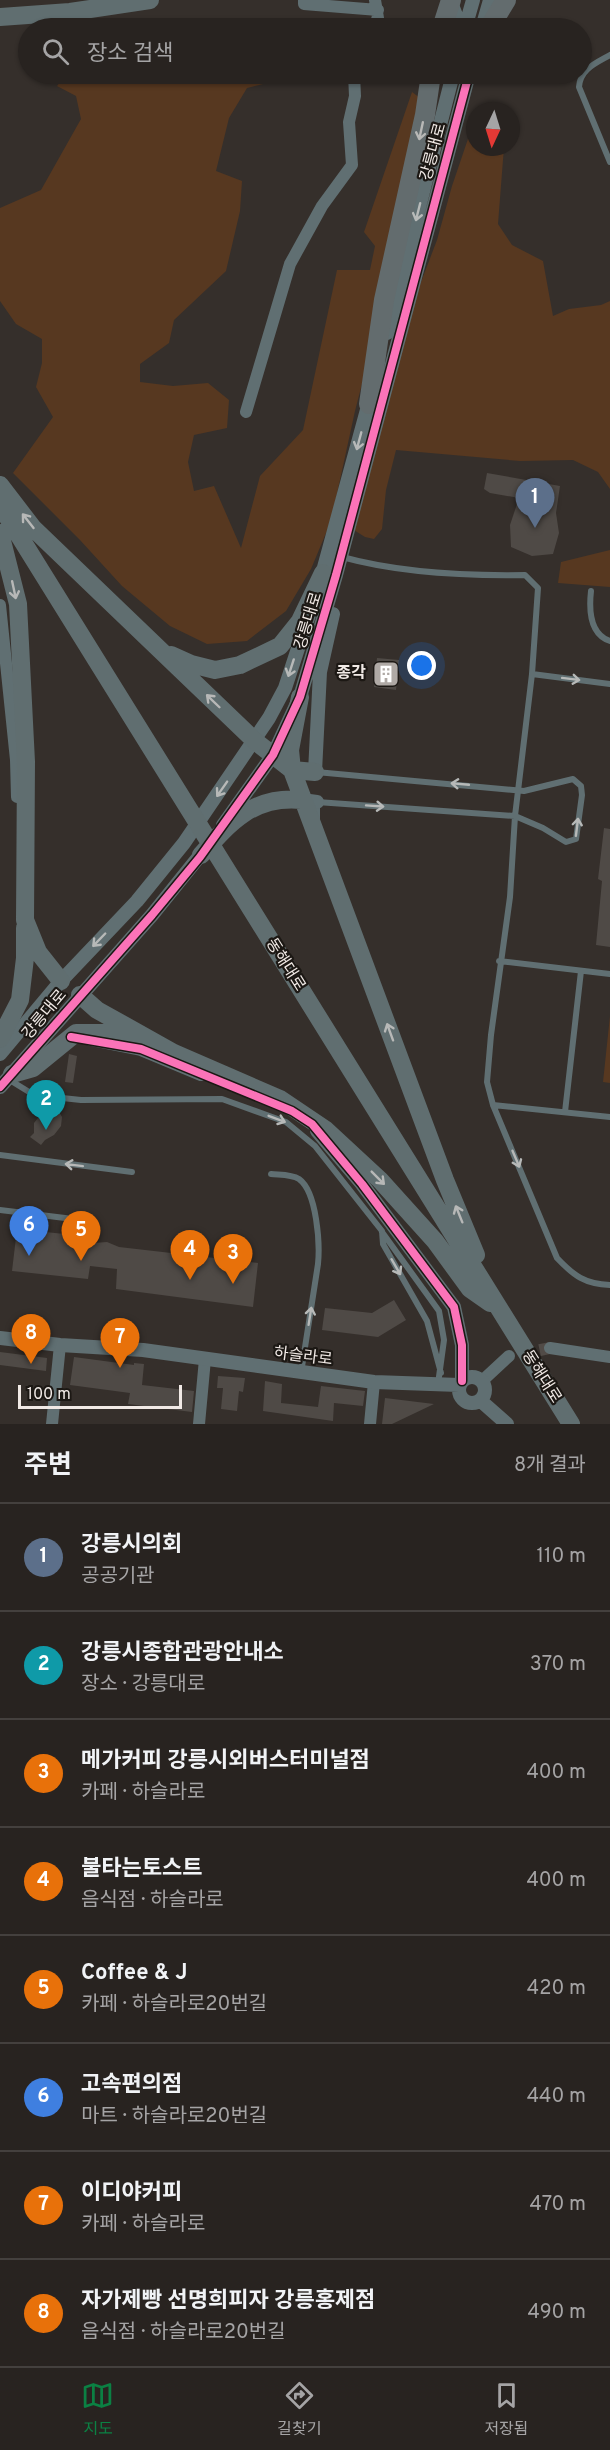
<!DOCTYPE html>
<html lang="ko">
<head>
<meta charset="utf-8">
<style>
  :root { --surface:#282320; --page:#342f2d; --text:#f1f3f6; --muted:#a5a4a5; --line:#44403e; --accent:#0b8043 }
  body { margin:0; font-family:Overpass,"Noto Sans KR",sans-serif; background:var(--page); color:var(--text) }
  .compass { position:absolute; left:466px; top:102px; width:54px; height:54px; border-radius:50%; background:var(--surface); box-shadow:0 2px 4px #0004; rotate:184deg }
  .scale { position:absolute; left:18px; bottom:15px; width:164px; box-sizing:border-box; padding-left:6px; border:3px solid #f1eae6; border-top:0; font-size:16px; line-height:21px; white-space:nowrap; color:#f1eae6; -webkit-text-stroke:4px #1c1814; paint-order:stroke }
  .you { position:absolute; left:422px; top:666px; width:21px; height:21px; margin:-15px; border:4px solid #fff; border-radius:50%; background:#1a73e8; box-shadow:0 0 0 9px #1a73e833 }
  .badge { display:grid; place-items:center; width:39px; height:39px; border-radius:50%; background:var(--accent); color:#fff; font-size:20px; font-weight:700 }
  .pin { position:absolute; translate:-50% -50px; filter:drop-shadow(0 2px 3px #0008) }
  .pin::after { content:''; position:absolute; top:32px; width:21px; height:18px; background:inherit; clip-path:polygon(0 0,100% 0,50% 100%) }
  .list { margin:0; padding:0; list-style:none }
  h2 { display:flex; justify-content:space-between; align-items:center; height:78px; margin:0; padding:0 24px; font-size:26px }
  h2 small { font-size:20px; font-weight:400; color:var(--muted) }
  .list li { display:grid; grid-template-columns:39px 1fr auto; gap:18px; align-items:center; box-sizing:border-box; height:108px; padding:0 24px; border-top:2px solid var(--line) }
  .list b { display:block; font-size:22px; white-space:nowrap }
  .list p { margin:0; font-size:20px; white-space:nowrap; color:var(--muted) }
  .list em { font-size:20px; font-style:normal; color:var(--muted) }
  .icon { flex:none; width:33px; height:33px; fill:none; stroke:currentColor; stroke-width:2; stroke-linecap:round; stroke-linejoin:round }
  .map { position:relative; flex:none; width:610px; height:1424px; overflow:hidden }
  .search { position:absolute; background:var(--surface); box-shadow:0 2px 4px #0004; left:18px; right:18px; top:18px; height:66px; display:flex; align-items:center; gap:15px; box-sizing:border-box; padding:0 21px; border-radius:33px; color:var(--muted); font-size:22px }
  .sheet { height:942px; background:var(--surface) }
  nav { display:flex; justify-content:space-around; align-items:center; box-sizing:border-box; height:84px; border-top:2px solid var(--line); background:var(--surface); font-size:16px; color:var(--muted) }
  nav a { display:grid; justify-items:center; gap:3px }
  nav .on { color:var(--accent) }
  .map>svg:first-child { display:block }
</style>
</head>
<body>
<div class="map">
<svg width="610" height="1424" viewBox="0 0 610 1424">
  <rect width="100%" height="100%" fill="#352f2b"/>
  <path fill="#573820" d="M227,20L246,28H169L194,22Z
    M66,74H277L275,81L247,88L229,118L216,171L242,181L240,211L226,271L174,320L169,343L140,364V382L173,386L208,383L229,400L227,428L194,435L188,462L194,491L214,486L241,548L260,476L303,430L337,270H370L375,246L364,232L412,92L420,98L398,244L355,411L331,521L311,569L286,611L247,641L207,644L170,626L122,586L80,540L13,473L53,417L36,387L42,363V339L16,324L0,301V208L41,190L81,119L76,96L57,86Z
    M471,130H475V147H504L498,224L512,245L543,261L553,316L569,309L601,305L610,301V489L598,472L573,460L520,461L396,450L386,490L382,529L374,539L365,537L349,527L407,319L437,240L452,186Z
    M610,550V587L558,583L561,562Z
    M610,1016V1083L603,1082Z"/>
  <path fill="#4f4a46" d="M487,473L560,486L556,513L559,533L553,554L532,556L511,547L510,525L519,498L490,493L484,489Z
    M377,658L399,660L396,690L374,687Z
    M604,828L610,829V947L596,945L602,881L598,879Z
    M69,1054L77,1056L73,1083L65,1082Z
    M49,1109L58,1110L62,1117L61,1126L54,1135L45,1140L41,1145L30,1137L34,1133V1123L41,1114Z
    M17,1229L93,1237V1243L107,1242L119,1247L258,1263L253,1307L116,1289L117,1269L90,1266L88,1279L12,1271Z
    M394,1300L406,1320L378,1337L322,1330L325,1308L372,1313Z
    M0,1352L47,1358L46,1371L0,1365Z
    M74,1357L134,1365V1363L144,1364L142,1385L194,1391L192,1412L128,1404L130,1393L70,1385Z
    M218,1376L245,1378L243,1392L239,1391L237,1411L221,1409L223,1388H217Z
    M265,1381L282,1384L281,1403L318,1407L321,1386L365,1391L363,1406L334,1403L333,1421L263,1411Z
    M385,1398L434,1404L392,1424H382Z"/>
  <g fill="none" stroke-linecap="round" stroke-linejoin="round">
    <path stroke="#514b47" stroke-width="12" stroke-dasharray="12 6" stroke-linecap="butt" d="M522,1354L550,1348"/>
    <path stroke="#606f72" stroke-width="6" d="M610,55C596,63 580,69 579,87L610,162
      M342,557C400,573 464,576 525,575L538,588L532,674L515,816L510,897L491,1035L487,1082L493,1105L557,1258C574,1276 585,1284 610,1285
      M591,591C589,609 589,634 610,641
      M532,674L610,684
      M316,772L524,791L573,779L581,786L582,795L576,839L566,842L543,828L515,816L317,802V820
      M499,961L610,974
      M8,1079L34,1095L81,1100L222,1099L286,1122L315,1146L382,1231L383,1244L427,1321L441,1373
      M493,1105L610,1117
      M565,1112L581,971
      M0,1155L132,1172
      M271,1174C279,1175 291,1174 299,1179C317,1192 320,1244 318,1264L301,1373
      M0,1210L73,1219
      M382,1232L439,1311L444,1340L438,1384"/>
    <path stroke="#606f72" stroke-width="12" d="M304,0V4L378,10
      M372,28L378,18L375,0
      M246,412L290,264L322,206L352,165L349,122L355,96L354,74
      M0,605L16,760L17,797
      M550,1348L610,1357
      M482,1381L509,1356
      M52,1424L60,1345
      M199,1424L205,1359
      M370,1424L374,1382"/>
    <path stroke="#606f72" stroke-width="14" d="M450,0L461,28
      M465,28L473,0
      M482,28L490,0
      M387,333L453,74
      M320,582L371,395
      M315,772L320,672L333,614
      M302,800L317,802
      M223,825L273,755L300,697L336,575L469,74
      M91,1039L141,1049L201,1074
      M0,1054L61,981L137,901L184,843L269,718L285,688L309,615
      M0,1087L152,915L206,848
      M317,1131L362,1184L454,1307L462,1345V1381
      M0,1338L60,1345L143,1350L374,1382L459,1385
      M459 1390a13 13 0 1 1 26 0a13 13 0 1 1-26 0Z
      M481,1401L507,1424"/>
    <path stroke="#606e70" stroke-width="18" d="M0,17L70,12L150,0
      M0,485L33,528L255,741L292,770L445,1180L476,1255
      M0,505L571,1424
      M0,533L18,604L26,762L25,920L38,952L61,981
      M171,655L191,664L215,670L240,665L280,646L300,621L323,573
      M300,697L290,750L292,770L315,772
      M201,855C230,822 254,795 302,800
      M80,995L97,1010L174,1053L280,1099L326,1130L380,1180L435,1241L470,1289L490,1303
      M0,1039L20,1000L25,958V928
      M12,1074L33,1068L76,1033H119L134,1039"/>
    <path stroke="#636c6e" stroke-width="20" d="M442,28L451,0
      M489,28L506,0
      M369,404L384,300L425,115L431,74"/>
    <defs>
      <path id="cycleway" d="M71,1037L141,1049L292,1111L312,1124L362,1184L454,1307L462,1345V1381
        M0,1087L152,915L200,857L273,755L300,697L336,575L469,74"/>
    </defs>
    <use href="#cycleway" stroke="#1c1814" stroke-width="11"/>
    <use href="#cycleway" stroke="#fb73b8" stroke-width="8"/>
  </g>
  <defs><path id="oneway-shaft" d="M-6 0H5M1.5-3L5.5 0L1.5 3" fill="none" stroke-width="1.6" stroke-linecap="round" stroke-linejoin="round" transform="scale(1.5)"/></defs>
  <use stroke="#b8b8b6" href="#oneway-shaft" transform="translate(421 131) rotate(102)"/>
  <g stroke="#b7b9b8">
    <use href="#oneway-shaft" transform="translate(418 212) rotate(104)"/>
    <use href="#oneway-shaft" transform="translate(359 441) rotate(105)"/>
    <use href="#oneway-shaft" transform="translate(291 668) rotate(108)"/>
    <use href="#oneway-shaft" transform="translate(571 679) rotate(7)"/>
    <use href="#oneway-shaft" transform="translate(460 784) rotate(-175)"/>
    <use href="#oneway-shaft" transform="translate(222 789) rotate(125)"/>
    <use href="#oneway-shaft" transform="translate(375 806) rotate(4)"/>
    <use href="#oneway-shaft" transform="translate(577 827) rotate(-83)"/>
    <use href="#oneway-shaft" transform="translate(99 940) rotate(134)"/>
    <use href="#oneway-shaft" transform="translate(277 1119) rotate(21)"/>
    <use href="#oneway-shaft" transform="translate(516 1159) rotate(67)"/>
    <use href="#oneway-shaft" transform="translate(74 1165) rotate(-173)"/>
    <use href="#oneway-shaft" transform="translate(396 1267) rotate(60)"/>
    <use href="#oneway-shaft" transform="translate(310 1316) rotate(-81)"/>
  </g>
  <g stroke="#b7b8b7">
    <use href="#oneway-shaft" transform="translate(28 521) rotate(-128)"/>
    <use href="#oneway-shaft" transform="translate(14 590) rotate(78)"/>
    <use href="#oneway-shaft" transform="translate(213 701) rotate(-136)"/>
    <use href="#oneway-shaft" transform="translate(390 1032) rotate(-110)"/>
    <use href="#oneway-shaft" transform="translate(378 1178) rotate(45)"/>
    <use href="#oneway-shaft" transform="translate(459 1214) rotate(-112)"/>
  </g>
  <defs>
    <symbol id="building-square" viewBox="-11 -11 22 22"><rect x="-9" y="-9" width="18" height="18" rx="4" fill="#afa9a5" stroke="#1c1814"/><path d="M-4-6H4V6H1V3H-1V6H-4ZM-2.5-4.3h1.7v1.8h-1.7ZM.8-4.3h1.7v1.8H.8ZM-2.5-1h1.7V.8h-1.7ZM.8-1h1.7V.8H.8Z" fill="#fff"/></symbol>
  </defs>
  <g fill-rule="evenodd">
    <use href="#building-square" x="371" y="659" width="30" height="30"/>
  </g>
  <g text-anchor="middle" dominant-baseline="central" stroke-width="4.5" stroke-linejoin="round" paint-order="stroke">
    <g font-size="16" fill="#f1eae6" stroke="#1c1814">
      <text transform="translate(434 152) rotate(-75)">강릉대로</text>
      <text transform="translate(309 621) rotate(-73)">강릉대로</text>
      <text transform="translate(285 965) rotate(58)">동해대로</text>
      <text transform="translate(45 1015) rotate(-50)">강릉대로</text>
      <text transform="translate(303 1357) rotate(7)">하슬라로</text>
      <text transform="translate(541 1377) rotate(58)">동해대로</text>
    </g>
    <g font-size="16" font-weight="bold" fill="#f1eae6" stroke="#1c1814" text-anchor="end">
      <text x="366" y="674">종각</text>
    </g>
  </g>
</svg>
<svg class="compass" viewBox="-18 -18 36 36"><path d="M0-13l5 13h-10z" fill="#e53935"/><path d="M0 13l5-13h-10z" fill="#a5a4a5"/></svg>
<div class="scale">100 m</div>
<div class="you"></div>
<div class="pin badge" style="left:535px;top:528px;background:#5c6f8a">1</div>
<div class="pin badge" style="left:46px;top:1130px;background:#0f9aa8">2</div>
<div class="pin badge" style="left:233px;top:1284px;background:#e8710a">3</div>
<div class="pin badge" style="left:190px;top:1280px;background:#e8710a">4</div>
<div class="pin badge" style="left:81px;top:1261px;background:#e8710a">5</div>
<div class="pin badge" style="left:29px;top:1256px;background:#3f7fe0">6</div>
<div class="pin badge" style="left:120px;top:1368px;background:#e8710a">7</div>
<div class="pin badge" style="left:31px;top:1364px;background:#e8710a">8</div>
<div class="search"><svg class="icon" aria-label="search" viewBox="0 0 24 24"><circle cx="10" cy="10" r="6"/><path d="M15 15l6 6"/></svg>장소 검색</div>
</div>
<section class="sheet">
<h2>주변<small>8개 결과</small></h2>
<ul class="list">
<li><span class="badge" style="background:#5c6f8a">1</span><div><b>강릉시의회</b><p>공공기관</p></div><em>110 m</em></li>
<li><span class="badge" style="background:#0f9aa8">2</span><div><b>강릉시종합관광안내소</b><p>장소 · 강릉대로</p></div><em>370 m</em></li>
<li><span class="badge" style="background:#e8710a">3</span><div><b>메가커피 강릉시외버스터미널점</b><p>카페 · 하슬라로</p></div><em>400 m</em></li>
<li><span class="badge" style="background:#e8710a">4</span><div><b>불타는토스트</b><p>음식점 · 하슬라로</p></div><em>400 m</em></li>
<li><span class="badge" style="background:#e8710a">5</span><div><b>Coffee &amp; J</b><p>카페 · 하슬라로20번길</p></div><em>420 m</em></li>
<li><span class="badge" style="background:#3f7fe0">6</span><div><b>고속편의점</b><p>마트 · 하슬라로20번길</p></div><em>440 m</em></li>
<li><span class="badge" style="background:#e8710a">7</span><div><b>이디야커피</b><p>카페 · 하슬라로</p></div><em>470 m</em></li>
<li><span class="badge" style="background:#e8710a">8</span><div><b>자가제빵 선명희피자 강릉홍제점</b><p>음식점 · 하슬라로20번길</p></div><em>490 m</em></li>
</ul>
</section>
<nav>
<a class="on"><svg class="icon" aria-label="map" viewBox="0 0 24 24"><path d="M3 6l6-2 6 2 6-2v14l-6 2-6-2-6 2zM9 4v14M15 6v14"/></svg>지도</a>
<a><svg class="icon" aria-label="directions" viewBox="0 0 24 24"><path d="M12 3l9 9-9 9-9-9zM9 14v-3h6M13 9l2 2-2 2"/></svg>길찾기</a>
<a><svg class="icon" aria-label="saved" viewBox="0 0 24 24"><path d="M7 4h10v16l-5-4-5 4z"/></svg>저장됨</a>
</nav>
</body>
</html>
